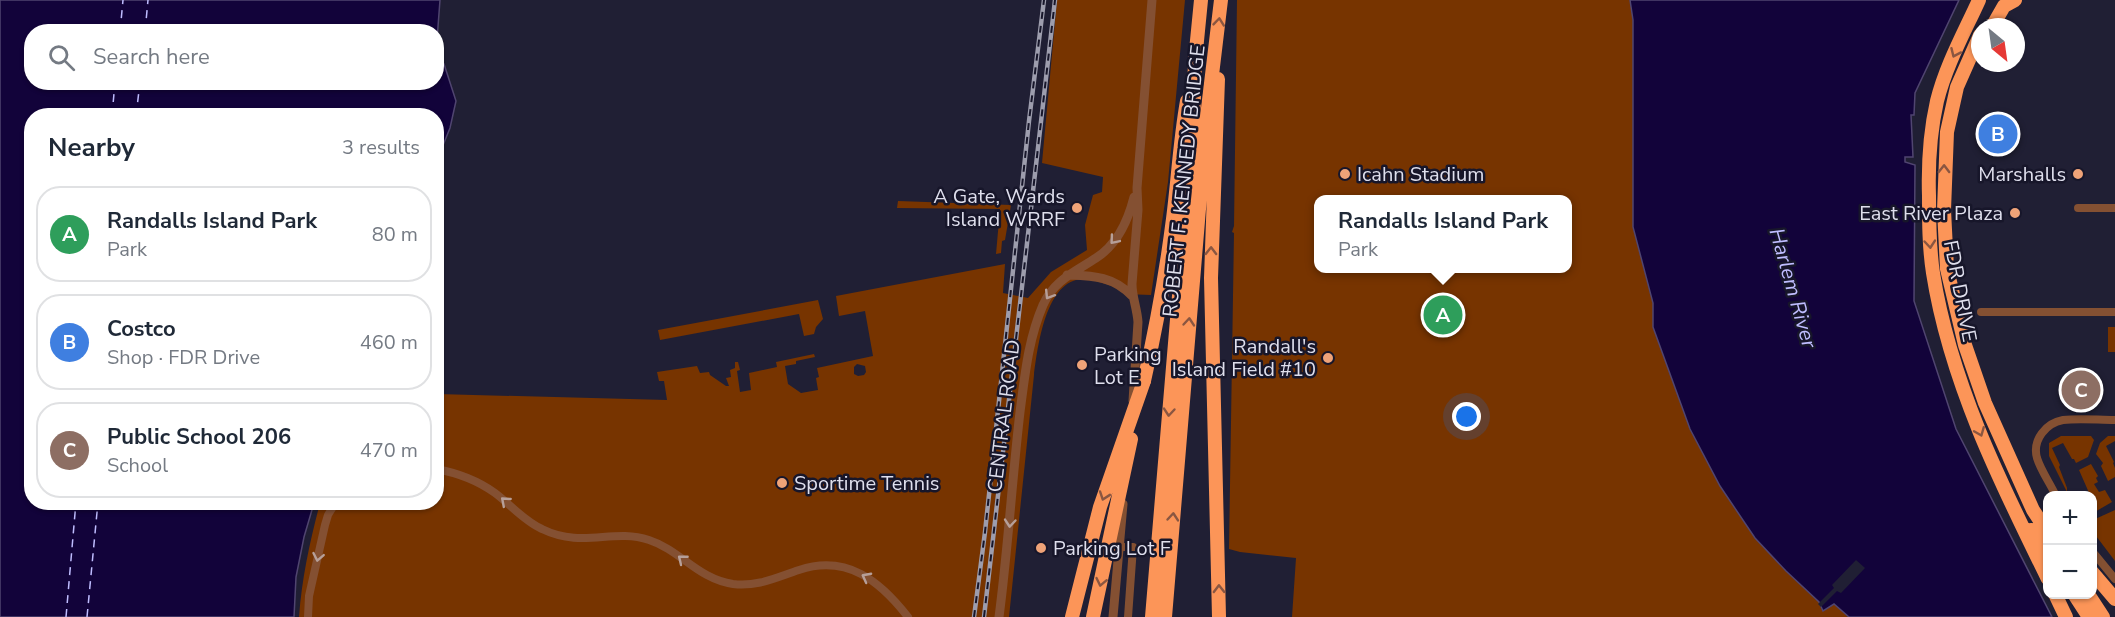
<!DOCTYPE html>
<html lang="en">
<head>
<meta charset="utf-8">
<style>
  :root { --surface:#fff; --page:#f6f6f7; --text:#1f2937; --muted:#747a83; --line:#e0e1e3; --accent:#7d6054 }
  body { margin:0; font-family:"Nunito Sans",sans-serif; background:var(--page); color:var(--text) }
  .controls { position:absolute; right:18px; bottom:18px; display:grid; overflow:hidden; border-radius:12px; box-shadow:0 2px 4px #0004 }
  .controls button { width:54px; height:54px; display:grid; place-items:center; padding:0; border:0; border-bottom:2px solid var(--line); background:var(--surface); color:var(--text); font:30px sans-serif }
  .compass { position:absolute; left:1971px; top:18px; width:54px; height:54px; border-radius:50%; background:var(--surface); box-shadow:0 2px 4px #0004; rotate:151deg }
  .you { position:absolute; left:1467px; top:417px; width:21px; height:21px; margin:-15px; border:4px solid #fff; border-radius:50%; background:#1a73e8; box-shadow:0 0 0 9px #1a73e833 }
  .badge { display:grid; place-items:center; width:39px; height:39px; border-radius:50%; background:var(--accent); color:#fff; font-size:20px; font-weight:700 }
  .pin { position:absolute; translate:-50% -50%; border:3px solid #fff; box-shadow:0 2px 6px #0006 }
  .popup { position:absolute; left:1314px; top:195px; width:258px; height:78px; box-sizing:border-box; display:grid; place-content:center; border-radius:12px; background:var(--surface); filter:drop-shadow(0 2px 4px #0005); font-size:20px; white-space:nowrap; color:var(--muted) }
  .popup b { font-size:22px; color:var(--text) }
  .popup::after { content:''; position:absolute; left:50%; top:100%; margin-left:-12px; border:12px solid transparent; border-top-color:var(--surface) }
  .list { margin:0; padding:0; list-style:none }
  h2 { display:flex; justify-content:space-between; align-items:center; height:78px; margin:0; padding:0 24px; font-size:26px }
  h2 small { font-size:20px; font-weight:400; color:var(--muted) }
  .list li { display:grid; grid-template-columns:39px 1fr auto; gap:18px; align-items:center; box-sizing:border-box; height:96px; margin:0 12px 12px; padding:0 12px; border:2px solid var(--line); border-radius:24px }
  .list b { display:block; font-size:22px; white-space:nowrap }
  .list p { margin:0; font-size:20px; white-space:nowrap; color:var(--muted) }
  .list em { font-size:20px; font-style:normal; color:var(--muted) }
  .icon { flex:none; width:33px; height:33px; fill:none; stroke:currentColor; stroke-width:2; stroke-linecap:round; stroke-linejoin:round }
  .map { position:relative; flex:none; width:2115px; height:617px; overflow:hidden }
  .search { position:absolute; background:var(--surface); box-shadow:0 2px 4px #0004; left:24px; top:24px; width:420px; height:66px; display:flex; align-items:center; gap:15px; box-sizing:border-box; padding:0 21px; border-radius:24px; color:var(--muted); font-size:22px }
  .panel { position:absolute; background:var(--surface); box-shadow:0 2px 4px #0004; left:24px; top:108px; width:420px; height:402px; border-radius:24px }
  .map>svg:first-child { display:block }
</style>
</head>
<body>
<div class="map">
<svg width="2115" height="617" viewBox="0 0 2115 617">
  <rect width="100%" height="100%" fill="#201f34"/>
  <path fill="#773400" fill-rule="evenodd" d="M1057,0H1185L1168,182L1151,295L1124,294C1116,286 1106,284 1095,281C1047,266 1038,345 1034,375L1009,617H299C302,577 310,541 320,503L436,502L437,394L667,400L664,381H659L657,372L697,366L700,373L709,372L710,375L726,386H729L726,378L731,377L730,370L735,368V362H738L740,370L737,371L740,392L751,390L749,373L777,367L776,362L814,354L815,357L796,361V364L785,366L788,384L801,393L818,390L816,378L819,377L817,368L873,356L865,311L839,316L836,296L1005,264L1003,293L1028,298L1051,272L1087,250L1085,225L1093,195L1102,192L1103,177L1042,163ZM857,364L865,366L866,372L864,375L858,376L854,374V367Z
    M1237,0H1630L1633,20V227L1653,303V327L1690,429L1720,486L1755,538L1786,571L1819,602L1823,610L1834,604L1849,617H1292L1296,558L1240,552L1229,549L1234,233L1232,232L1234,226ZM1318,200H1568V268H1318Z
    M898,201L1011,205L1005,240L1002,241L1001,253L996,254L1000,209L897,208Z
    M818,300L823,319L816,327L814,334L804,336L799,314L660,340L658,330Z
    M2108,327H2115V352H2108Z
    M2061,436H2091L2094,440L2088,457L2076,463L2074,459H2072L2063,443L2052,448L2060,465L2059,467L2067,488V492L2049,456V443Z
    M2108,436H2115V441L2106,446L2114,462L2113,463L2115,468V477L2108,481L2101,466L2103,463L2096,454L2100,443Z
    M2091,464L2098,476L2096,478L2098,482L2094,484L2099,492L2105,490L2112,502L2093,513L2092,496L2090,495L2079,470Z
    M2115,510V561L2093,532V520Z"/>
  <path fill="#12033a" stroke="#504570" stroke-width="1.5" d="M0,0H440L437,40L436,32H32V82H436L437,63L444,64L456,101L450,128L437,160L436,116H32V502L314,503L304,537L296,577L294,617H0Z
    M1630,0H1959L1915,93L1914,115H1911L1913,157H1905V162L1915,165L1914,301L1956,429L2052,617H1849L1834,604L1823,611L1819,602L1786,571L1755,538L1720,486L1690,429L1653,327V303L1633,227V20Z"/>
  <path fill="#201f34" d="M1856,560L1865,568L1841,593L1837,591L1821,607L1818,604L1834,588L1832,585Z"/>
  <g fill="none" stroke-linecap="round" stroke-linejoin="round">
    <path stroke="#bfbdff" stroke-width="1.5" stroke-dasharray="8 6" stroke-linecap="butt" d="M120,32L123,0
      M145,32L148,0
      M112,116L115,82
      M136,116L140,82
      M66,617L76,502
      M87,617L98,502"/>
    <path stroke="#845032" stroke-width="8" d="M2078,208H2115
      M1981,312H2115
      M436,469C458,473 477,480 495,493C511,505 524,521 542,529C583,549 612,528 649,540C680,550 698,579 733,584C758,587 777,577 799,570C847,554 880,581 908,617
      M2056,496C2050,483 2041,471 2037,458C2032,440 2046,423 2063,420C2080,418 2098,420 2115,420
      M1118,547H1133L1128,617
      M2092,551L2115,579
      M308,617L309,596L325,525L328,515L336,502"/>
    <path stroke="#845032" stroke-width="9" d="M1067,275C1093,276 1113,276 1132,296
      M1133,401L1138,322C1137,308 1132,297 1132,284L1138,210L1137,188L1152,0
      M999,617C1008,549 1012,480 1020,412C1025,375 1028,340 1043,305C1054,280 1075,272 1096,258C1118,244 1128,221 1134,197
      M1113,617L1123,504"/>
    <path stroke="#fc9558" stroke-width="14" d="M1979,0C1964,33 1946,65 1937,101C1930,132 1928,164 1929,196C1929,222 1929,247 1933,273C1950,381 2000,482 2048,579
      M1992,27L2004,6L2015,0
      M1980,35L1957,87L1947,132L1944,210L1947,269L1965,345L1985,403L2033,510L2048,533
      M1218,79L1211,278L1219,617
      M1144,381C1156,328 1166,274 1173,219C1178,180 1180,140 1187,101
      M2031,530L2048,554
      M2092,572L2115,599
      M2055,594L2066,617
      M2074,594L2089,617
      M2088,594L2103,617
      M1152,617L1193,129L1195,61L1201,0
      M1165,617L1206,125L1221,0"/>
    <defs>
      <path id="rail" d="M974,617L985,532L1029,121L1044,0
        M984,617L1055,0"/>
    </defs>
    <use href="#rail" stroke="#9d9dad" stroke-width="4.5"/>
    <use href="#rail" stroke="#17162a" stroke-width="2" stroke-dasharray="7" stroke-linecap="butt"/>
    <path stroke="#fc9558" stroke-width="14" d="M1072,617L1100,507L1144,381
      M1093,617L1131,439"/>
  </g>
  <defs><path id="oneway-chevron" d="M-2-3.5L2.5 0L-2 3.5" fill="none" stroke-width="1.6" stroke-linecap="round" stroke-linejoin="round" transform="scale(1.5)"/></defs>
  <g stroke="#8a5641">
    <use href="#oneway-chevron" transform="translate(1219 22) rotate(-84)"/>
    <use href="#oneway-chevron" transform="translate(1955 53) rotate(114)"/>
    <use href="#oneway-chevron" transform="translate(1944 169) rotate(-89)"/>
    <use href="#oneway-chevron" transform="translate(1930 244) rotate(85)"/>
    <use href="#oneway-chevron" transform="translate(1211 251) rotate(-89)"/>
    <use href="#oneway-chevron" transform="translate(1189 322) rotate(-85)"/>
    <use href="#oneway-chevron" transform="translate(1169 412) rotate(95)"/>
    <use href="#oneway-chevron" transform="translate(1980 432) rotate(68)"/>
    <use href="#oneway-chevron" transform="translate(1104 496) rotate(109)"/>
    <use href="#oneway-chevron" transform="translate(1173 517) rotate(-85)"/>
    <use href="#oneway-chevron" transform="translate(1101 582) rotate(102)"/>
    <use href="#oneway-chevron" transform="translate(1219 589) rotate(-91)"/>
  </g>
  <g stroke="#b69f99">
    <use href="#oneway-chevron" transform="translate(1114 240) rotate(130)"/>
    <use href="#oneway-chevron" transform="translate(1049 295) rotate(122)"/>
    <use href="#oneway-chevron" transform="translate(505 501) rotate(-139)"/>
    <use href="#oneway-chevron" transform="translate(1010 523) rotate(95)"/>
    <use href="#oneway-chevron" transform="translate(318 557) rotate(101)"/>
    <use href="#oneway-chevron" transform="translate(682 559) rotate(-141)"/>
    <use href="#oneway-chevron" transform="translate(866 577) rotate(-152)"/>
  </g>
  <g fill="#efa378" stroke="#17162a" stroke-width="2">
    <circle cx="1345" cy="174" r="6"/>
    <circle cx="2078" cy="174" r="6"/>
    <circle cx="1077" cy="208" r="6"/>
    <circle cx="2015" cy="213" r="6"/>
    <circle cx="1328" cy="358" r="6"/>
    <circle cx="1082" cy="365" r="6"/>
    <circle cx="782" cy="483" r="6"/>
    <circle cx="1041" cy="548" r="6"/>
  </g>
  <g text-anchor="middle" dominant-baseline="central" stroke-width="5" stroke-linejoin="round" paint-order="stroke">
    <g font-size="20" fill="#dfdfed" stroke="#17162a" text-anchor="start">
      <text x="1357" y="174">Icahn Stadium</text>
      <text x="2066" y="174" text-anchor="end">Marshalls</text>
      <text x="1065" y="196" text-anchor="end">A Gate, Wards<tspan x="1065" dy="23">Island WRRF</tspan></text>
      <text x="2003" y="213" text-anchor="end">East River Plaza</text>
      <text x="1316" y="346" text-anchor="end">Randall's<tspan x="1316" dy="23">Island Field #10</tspan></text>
      <text x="1094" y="354">Parking<tspan x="1094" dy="23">Lot E</tspan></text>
      <text x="794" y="483">Sportime Tennis</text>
      <text x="1053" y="548">Parking Lot F</text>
    </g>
    <g font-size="20" fill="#dfdfed" stroke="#17162a">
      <text transform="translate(1184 181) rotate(-84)">ROBERT F. KENNEDY BRIDGE</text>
      <text transform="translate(1960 291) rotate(79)">FDR DRIVE</text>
      <text transform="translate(1004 416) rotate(-83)">CENTRAL ROAD</text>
    </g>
    <g font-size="21" font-style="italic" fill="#bfbdff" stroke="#17162a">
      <text transform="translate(1793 288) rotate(74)">Harlem River</text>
    </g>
  </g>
</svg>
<div class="controls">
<button>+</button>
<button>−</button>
</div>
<svg class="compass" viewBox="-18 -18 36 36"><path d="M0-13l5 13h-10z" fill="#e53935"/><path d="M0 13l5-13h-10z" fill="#747a83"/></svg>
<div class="you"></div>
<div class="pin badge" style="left:1443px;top:315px;background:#2e9e5b">A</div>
<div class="popup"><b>Randalls Island Park</b>Park</div>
<div class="pin badge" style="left:1998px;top:134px;background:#3f7fe0">B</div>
<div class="pin badge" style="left:2081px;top:390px;background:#8d6e63">C</div>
<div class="search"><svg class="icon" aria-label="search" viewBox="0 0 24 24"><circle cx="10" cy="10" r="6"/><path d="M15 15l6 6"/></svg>Search here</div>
<section class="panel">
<h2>Nearby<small>3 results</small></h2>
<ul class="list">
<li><span class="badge" style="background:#2e9e5b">A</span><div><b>Randalls Island Park</b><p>Park</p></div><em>80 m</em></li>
<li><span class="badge" style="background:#3f7fe0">B</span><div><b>Costco</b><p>Shop · FDR Drive</p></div><em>460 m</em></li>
<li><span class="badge" style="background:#8d6e63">C</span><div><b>Public School 206</b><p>School</p></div><em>470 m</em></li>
</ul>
</section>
</div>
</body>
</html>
